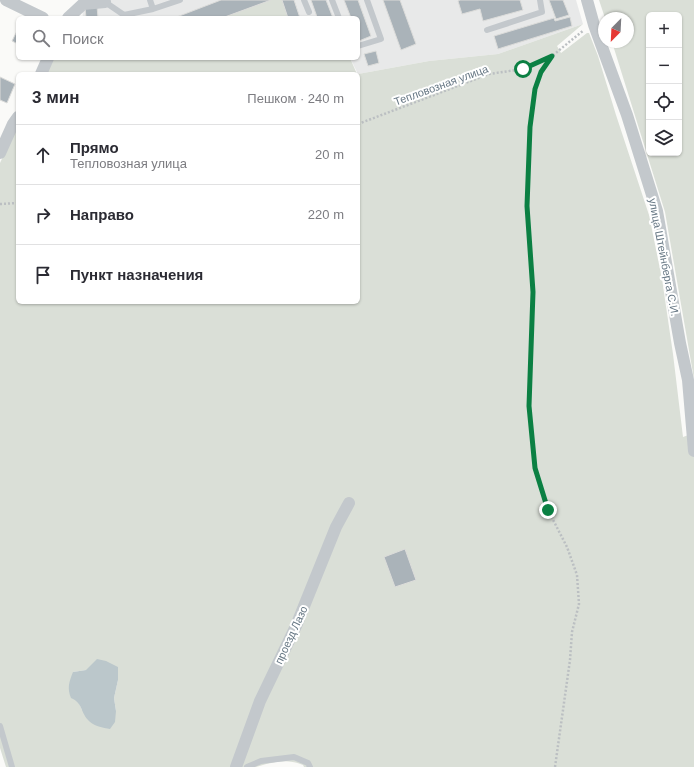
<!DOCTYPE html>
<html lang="ru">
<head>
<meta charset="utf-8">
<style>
  :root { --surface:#fff; --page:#f2f2f3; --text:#2b2b33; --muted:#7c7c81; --line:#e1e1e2 }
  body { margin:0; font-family:Helvetica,sans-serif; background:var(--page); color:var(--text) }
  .controls { position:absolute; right:12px; top:12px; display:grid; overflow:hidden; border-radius:6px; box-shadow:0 1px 3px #0004 }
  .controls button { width:36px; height:36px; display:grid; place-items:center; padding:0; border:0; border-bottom:1px solid var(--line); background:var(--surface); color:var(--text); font:20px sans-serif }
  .compass { position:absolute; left:598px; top:12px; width:36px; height:36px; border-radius:50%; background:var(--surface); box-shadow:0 1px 3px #0004; rotate:204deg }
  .stop { position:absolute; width:12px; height:12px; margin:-9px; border:3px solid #0b8043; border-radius:50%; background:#fff }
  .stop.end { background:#0b8043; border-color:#fff; box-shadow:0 1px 4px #0008 }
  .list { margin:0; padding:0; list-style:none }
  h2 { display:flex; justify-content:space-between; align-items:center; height:52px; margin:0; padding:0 16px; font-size:17px }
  h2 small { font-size:13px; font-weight:400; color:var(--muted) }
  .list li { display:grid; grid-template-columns:26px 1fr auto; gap:12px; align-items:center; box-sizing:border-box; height:60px; padding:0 16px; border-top:1px solid var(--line) }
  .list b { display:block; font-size:15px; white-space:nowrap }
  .list p { margin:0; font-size:13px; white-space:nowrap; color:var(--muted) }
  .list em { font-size:13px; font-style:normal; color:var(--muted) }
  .icon { flex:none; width:22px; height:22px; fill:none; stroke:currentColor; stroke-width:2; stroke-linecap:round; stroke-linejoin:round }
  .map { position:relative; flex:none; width:694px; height:767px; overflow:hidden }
  .search { position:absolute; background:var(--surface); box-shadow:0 1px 3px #0004; left:16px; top:16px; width:344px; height:44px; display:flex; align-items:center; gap:10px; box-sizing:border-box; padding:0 14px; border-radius:6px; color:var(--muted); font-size:15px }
  .panel { position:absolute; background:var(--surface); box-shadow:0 1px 3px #0004; left:16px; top:72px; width:344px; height:232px; border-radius:6px }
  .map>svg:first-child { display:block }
</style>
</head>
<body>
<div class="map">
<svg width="694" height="767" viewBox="0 0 694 767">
  <rect width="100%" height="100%" fill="#fafaf8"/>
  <path fill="#e8e9e9" d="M86,0H271L222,18H83L81,1Z
    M282,0H576L583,24L498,54L429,61L358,74L350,58H358V18H288Z"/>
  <path fill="#dadfd7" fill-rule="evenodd" d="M271,0H282L288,18H222Z
    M599,0H694V379L665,212L612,42H628V18H605ZM649,15H679V153H649Z
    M583,24L557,46L561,53L587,33H589L598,56L616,115L649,215L662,279L673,354L683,437L694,433V767H304L303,765C287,758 273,762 256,767H6L0,748V163L18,124V302H358V74L429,61L498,54ZM86,670L118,680L114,698L116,711L82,710L78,701L73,672Z
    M50,58H350L357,74H44Z"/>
  <path fill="#bbc7cb" d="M97,659L106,661L118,667V680L114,698L116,711L115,722L110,729C103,728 94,726 89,721C80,712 83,703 71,698C67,688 69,682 73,672L86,670Z"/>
  <path fill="#aab3b9" stroke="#dcdcda" d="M221,0H271L222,18H174Z
    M282,0H294L300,18H288Z
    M311,0H326L333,18H312L317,17Z
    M344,0H358L371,36L359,41L358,37V18H351Z
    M383,0H400L416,44L401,50Z
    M460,0H520L523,10L483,21L480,9L462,14L458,1Z
    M549,0H563L569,15L556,19Z
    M97,6L98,18H86L85,7Z
    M570,17L572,26L498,49L494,36L554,18L555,21Z
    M18,29V44L12,41Z
    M376,51L379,63L368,66L364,54Z
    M0,77L15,84L7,103L0,100Z
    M405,549L416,580L395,587L384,557Z"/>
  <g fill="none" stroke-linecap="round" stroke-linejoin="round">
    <path stroke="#bbbfc2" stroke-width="2.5" stroke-dasharray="2 2" stroke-linecap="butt" d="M358,124L489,74L523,69L552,57
      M0,204L18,203
      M555,767L570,660L572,632L579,604L577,575L567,547L548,510L535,468L529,406L533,292L527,206L530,127L535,89L541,72L552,56L584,30"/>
    <path stroke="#c3c8cc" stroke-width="6" d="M150,0L153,9
      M304,0L309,12
      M332,0L339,18
      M105,2L124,15L153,9L180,0
      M487,30L542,12L540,0
      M358,46L381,39L367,0
      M0,726L12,767
      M247,767L261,761L294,757L308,763L310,767"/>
    <path stroke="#c3c8cc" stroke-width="12" d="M6,0L43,18
      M587,0L594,25L627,115L657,211L680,343L688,380L694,451
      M68,18L83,4L105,2L104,0
      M41,74L48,58
      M0,153L13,124L18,117
      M236,767L260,701L296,626L336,527L349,503"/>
  </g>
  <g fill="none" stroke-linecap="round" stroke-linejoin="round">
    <path stroke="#0b8043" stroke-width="5" d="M523,69L552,56L541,72L535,89L530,127L527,206L533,292L529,406L535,468L548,510"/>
  </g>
  <g text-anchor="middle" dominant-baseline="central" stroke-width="4" stroke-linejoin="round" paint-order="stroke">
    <g font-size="11" fill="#657683" stroke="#fff">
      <text transform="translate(441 85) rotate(-20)">Тепловозная улица</text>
      <text transform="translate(664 257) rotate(79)">улица Штейнберга С.И.</text>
      <text transform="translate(291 635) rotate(-65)">проезд Лазо</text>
    </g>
  </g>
</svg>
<div class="controls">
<button>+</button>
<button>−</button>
<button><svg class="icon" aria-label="locate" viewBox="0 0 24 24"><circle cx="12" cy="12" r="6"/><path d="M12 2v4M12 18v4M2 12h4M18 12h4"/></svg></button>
<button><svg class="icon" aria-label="layers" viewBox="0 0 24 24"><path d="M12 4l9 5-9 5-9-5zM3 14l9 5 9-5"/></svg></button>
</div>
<svg class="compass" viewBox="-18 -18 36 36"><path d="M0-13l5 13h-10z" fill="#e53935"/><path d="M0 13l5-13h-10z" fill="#7c7c81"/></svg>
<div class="stop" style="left:523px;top:69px"></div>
<div class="stop end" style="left:548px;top:510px"></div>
<div class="search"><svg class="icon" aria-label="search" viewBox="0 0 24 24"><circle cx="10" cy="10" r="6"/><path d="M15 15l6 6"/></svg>Поиск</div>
<section class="panel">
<h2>3 мин<small>Пешком · 240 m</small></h2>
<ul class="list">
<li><svg class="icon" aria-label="ahead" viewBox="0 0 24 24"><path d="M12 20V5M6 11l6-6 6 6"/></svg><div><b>Прямо</b><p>Тепловозная улица</p></div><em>20 m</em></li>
<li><svg class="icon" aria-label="right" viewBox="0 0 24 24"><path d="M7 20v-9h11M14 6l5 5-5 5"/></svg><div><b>Направо</b></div><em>220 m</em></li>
<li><svg class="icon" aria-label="arrive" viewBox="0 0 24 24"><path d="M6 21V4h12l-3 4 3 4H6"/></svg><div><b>Пункт назначения</b></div></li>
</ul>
</section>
</div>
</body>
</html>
